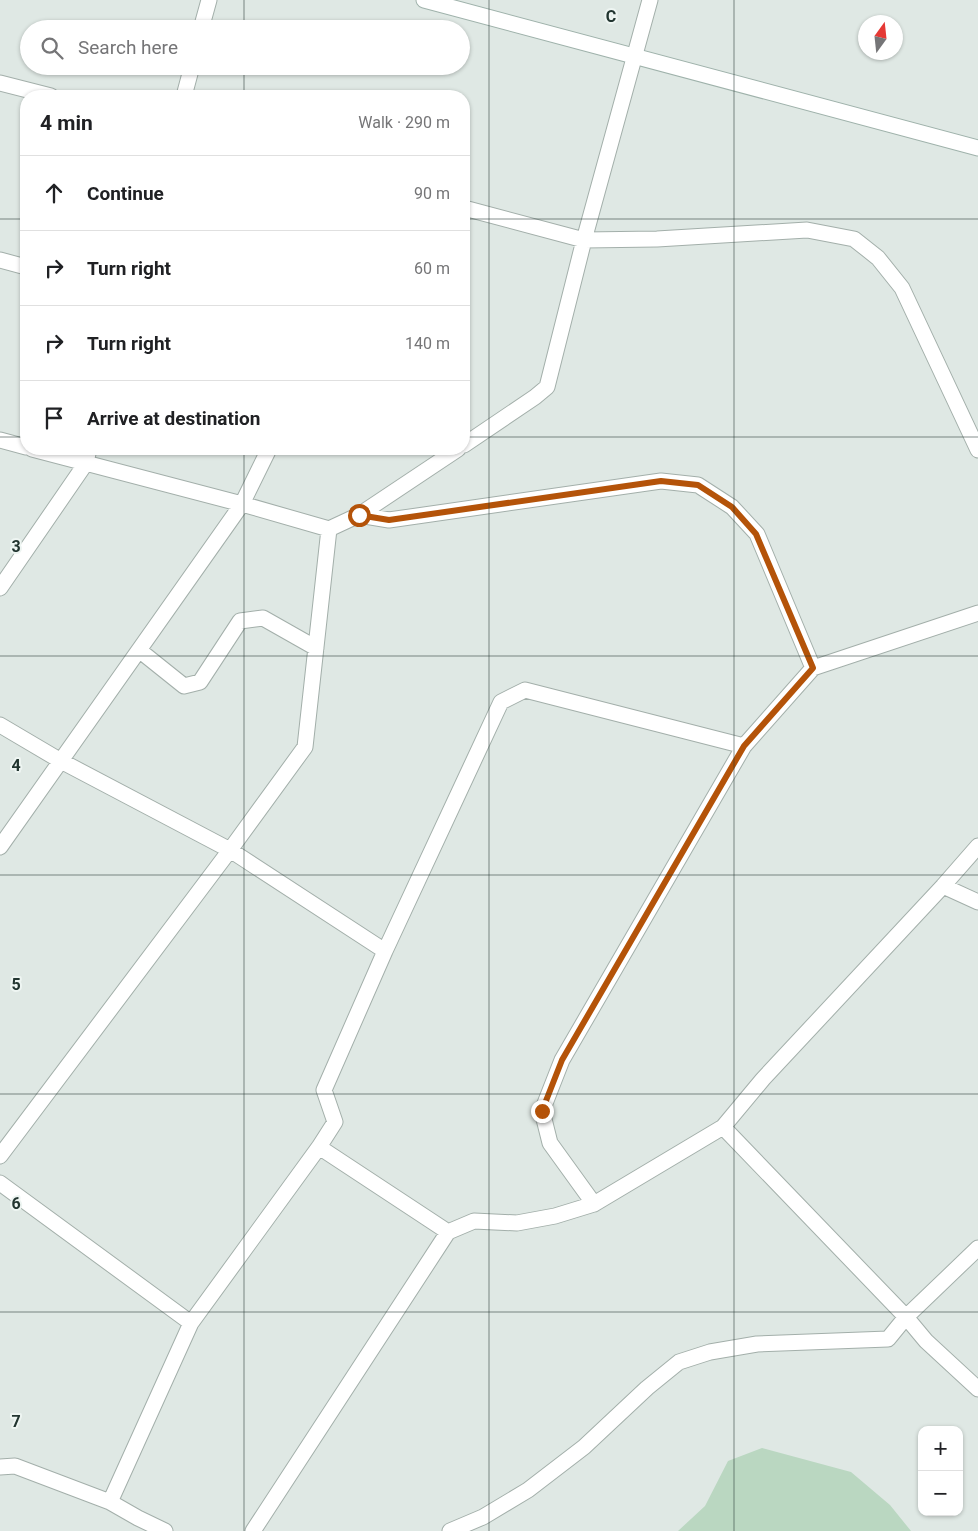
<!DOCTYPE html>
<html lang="en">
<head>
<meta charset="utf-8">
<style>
  :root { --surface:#fff; --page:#f6f6f6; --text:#202124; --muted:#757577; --line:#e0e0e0 }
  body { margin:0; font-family:Roboto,sans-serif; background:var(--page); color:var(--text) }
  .controls { position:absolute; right:15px; bottom:15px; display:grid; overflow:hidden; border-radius:10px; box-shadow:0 1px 4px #0004 }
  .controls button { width:45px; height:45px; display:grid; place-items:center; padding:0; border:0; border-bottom:1px solid var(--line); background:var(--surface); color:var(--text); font:25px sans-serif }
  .compass { position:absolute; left:858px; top:15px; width:45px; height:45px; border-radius:50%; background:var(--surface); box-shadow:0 1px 4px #0004; rotate:15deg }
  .stop { position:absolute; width:15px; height:15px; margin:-11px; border:4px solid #b45309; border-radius:50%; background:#fff }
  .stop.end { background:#b45309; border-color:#fff; box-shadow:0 1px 5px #0008 }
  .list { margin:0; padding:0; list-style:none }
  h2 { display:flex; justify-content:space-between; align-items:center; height:65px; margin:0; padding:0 20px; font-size:21px }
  h2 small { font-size:16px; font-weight:400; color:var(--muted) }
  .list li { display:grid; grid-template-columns:32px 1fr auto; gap:15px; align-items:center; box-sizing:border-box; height:75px; padding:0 20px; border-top:1px solid var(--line) }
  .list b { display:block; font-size:19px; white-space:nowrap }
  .list em { font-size:16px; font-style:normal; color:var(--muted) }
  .icon { flex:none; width:28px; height:28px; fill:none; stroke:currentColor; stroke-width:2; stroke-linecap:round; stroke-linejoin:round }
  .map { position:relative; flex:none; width:978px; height:1531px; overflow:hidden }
  .search { position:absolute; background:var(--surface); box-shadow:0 1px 4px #0004; left:20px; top:20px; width:450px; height:55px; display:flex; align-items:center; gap:12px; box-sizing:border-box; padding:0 18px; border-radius:28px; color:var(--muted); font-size:19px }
  .panel { position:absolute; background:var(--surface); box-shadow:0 1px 4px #0004; left:20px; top:90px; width:450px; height:365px; border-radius:20px }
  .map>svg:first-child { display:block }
</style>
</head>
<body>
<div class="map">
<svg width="978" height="1531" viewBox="0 0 978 1531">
  <rect width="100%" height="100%" fill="#dfe8e4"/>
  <path fill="#bad7c1" d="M762,1448L851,1472L890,1505L911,1531H678L705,1506L728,1461Z"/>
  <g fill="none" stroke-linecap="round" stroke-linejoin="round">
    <defs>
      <path id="street" d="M201,29L209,0
        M0,83L51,96
        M184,96L192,66
        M464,208L584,240L657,239L807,230L854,239L878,258L902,288L978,450
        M0,260L26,267
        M0,440L26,447
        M464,445L535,397L547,387L584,240L650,0
        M32,449L242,504L329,529L359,515L458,449
        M359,515L389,520L661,481L698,485L732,507L757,534L813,668
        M0,588L86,463L89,449
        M139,650L184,686L200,682L240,621L263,618L316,648
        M0,725L61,761L230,850L385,951
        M0,847L242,504L269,449
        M943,886L978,902
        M723,1127L906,1317L926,1341L978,1389
        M319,1147L448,1232
        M0,1156L230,850L305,747L329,529
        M0,1183L191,1323
        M594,1204L550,1143L542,1111L562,1060L744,746L813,668L978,613
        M0,1467L15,1466L110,1502L138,1518L165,1531
        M110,1502L191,1323L319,1147L335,1122L324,1090L385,951L501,702L525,690L744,746
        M253,1531L448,1232L474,1221L517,1223L555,1216L594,1204L723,1127L763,1079L943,886L978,846
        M450,1531L483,1517L528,1490L584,1447L647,1388L679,1362L710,1352L757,1344L888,1339L906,1317L978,1248"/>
      <path id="secondary" d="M424,0L978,148"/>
    </defs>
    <use href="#street" stroke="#a3afaa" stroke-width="17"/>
    <use href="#secondary" stroke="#9fb2ab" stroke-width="17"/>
    <use href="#street" stroke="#fff" stroke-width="15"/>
    <use href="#secondary" stroke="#fff" stroke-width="15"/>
  </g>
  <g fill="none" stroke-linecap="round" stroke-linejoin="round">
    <path stroke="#b45309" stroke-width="6" d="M359,515L389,520L661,481L698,485L732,507L756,534L813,668L744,746L562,1060L542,1111"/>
  </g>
  <path fill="none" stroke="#223530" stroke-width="1" stroke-opacity="0.55" d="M244,0V29M489,0V1531M734,0V1531M244,66V96M0,219H26M464,219H978M0,437H26M464,437H978M244,449V1531M0,656H978M0,875H978M0,1094H978M0,1312H978"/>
  <g font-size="16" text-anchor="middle" font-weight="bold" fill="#223530" stroke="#eef5f2" stroke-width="4" stroke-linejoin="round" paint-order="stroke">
    <text x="611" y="22">C</text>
    <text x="16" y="552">3</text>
    <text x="16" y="771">4</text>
    <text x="16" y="990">5</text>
    <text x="16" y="1209">6</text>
    <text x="16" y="1427">7</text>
  </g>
</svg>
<div class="controls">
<button>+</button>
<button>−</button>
</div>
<svg class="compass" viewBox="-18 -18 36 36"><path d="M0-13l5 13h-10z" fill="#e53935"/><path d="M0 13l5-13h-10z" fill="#757577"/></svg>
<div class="stop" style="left:359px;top:515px"></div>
<div class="stop end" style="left:542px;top:1111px"></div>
<div class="search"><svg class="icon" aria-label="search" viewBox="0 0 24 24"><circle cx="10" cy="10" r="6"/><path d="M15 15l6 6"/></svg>Search here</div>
<section class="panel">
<h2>4 min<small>Walk · 290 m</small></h2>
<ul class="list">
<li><svg class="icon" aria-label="ahead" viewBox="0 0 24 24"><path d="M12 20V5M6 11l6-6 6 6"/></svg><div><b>Continue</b></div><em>90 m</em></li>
<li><svg class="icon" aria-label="right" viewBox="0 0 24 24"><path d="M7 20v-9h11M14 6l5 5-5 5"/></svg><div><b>Turn right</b></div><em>60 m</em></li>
<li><svg class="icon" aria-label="right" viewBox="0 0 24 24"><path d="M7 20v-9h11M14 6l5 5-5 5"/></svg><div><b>Turn right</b></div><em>140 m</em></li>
<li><svg class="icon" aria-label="arrive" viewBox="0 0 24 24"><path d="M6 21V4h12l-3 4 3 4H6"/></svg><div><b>Arrive at destination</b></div></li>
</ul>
</section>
</div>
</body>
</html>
